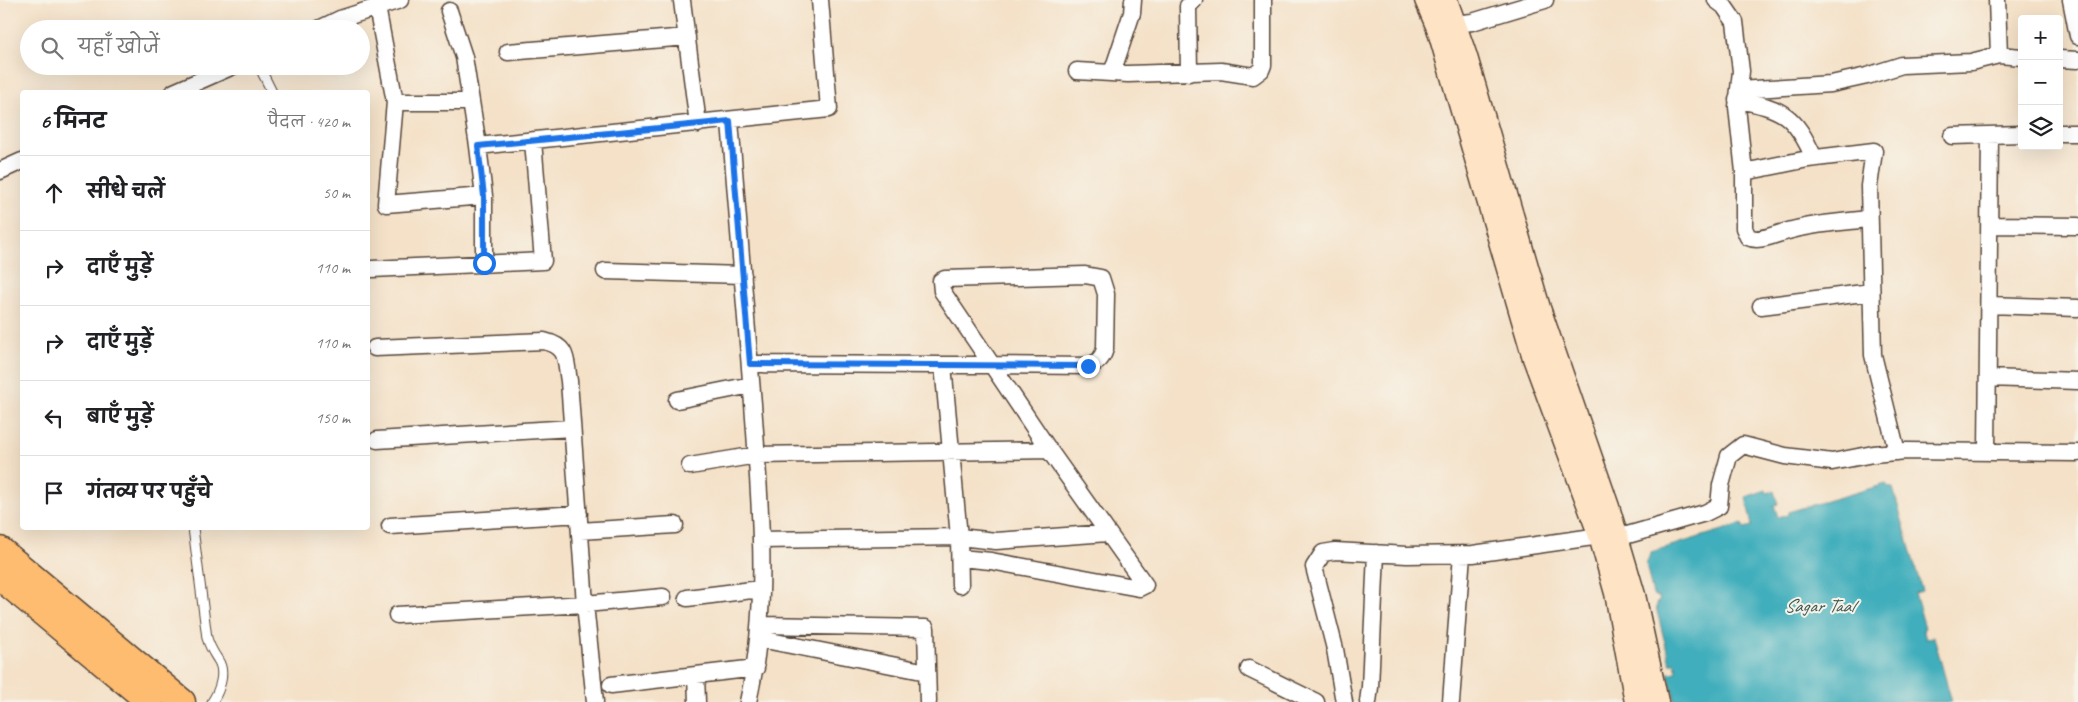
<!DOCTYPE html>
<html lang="hi">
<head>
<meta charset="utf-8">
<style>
  :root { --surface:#fff; --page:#f2f2f2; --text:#202124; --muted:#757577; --line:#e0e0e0 }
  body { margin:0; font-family:Caveat,"Playpen Sans Deva",sans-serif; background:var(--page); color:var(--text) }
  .controls { position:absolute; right:15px; top:15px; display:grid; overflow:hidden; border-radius:5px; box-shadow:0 5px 20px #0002 }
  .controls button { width:45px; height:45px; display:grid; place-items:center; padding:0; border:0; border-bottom:1px solid var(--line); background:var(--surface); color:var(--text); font:25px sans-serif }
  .stop { position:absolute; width:15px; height:15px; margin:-11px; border:4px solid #1a73e8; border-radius:50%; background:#fff }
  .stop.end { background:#1a73e8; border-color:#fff; box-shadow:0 1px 5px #0008 }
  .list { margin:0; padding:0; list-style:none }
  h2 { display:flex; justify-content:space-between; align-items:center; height:65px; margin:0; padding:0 20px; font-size:21px }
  h2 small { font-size:16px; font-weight:400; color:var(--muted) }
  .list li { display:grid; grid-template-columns:32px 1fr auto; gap:15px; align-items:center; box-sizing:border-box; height:75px; padding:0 20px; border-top:1px solid var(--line) }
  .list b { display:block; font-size:19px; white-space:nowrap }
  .list em { font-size:16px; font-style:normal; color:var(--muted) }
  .icon { flex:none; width:28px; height:28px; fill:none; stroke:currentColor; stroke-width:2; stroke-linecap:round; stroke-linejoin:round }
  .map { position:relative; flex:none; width:2078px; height:702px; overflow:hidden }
  .search { position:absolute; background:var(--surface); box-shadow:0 5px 20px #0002; left:20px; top:20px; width:350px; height:55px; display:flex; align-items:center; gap:12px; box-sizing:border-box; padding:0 18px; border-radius:28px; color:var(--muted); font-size:19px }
  .panel { position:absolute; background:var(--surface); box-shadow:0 5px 20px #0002; left:20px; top:90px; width:350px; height:440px; border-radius:5px }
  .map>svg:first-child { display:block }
</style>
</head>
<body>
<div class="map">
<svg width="2078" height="702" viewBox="0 0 2078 702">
  <rect width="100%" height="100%" fill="#f7f3e8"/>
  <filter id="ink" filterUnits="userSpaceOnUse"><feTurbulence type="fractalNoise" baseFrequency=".02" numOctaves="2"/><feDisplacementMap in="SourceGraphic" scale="10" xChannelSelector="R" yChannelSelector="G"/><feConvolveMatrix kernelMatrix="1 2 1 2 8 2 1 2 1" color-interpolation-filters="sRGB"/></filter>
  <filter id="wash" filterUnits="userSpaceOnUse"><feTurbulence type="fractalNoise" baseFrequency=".0096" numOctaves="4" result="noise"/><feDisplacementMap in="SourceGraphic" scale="20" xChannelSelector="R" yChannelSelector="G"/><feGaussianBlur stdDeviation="1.12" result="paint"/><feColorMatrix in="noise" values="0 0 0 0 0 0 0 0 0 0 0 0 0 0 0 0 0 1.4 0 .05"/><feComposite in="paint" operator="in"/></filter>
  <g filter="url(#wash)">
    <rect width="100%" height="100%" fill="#f4e1c8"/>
    <path fill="#40aebc" stroke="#3e6c6d" d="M1886,484L1890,488H1893L1922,591L1915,593L1925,628L1923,630L1926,638L1934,637L1952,702H1687L1686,699L1675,701L1668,673L1677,672L1675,663H1670L1656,607L1660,598L1653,595L1646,564L1651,552L1742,524L1744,528L1752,526L1746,497L1766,490L1767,493L1774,491L1778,504L1774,505L1778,517L1788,515V512Z"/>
  </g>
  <g filter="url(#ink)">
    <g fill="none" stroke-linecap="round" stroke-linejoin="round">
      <defs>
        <path id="lane" d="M259,66L272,92
          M193,528L207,638C210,648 213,652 218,660C226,672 220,690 212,702"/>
        <path id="street" d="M1716,0L1724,6L1735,22L1741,71L1737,107L1744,172L1808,159L1874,151L1869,186L1873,355L1897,452
          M1997,0L1999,55L2022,57
          M2071,0L2078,36
          M682,1L698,124
          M377,7L395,102H470
          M449,11L464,57L478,146L484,196V263
          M1454,24L1472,22L1545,0
          M319,29L340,19L400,0
          M508,52L687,37
          M2059,59L2078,60
          M1077,71L1128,74L1221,71L1253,76L1261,70L1263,65V0
          M1112,73L1132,13L1133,0
          M1189,73L1188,6L1194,0
          M1739,90L1831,84L1867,76L1902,65L1971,62L1999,55
          M174,92L233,66
          M1737,100C1783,108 1795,115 1814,158
          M395,102L386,204L484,196
          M730,121C738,216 745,310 753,404C760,503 770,605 748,702
          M2059,133H2078
          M1952,136L2022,134
          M478,146L829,109L820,0
          M0,171L22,161
          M1744,172V228L1748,237C1758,242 1770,236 1781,233C1810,224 1840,222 1869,219
          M1990,225L2078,226
          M372,269L543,261L533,141
          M605,271L743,275
          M1085,275L1101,278L1106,294L1105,349C1102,359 1098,363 1088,366L992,365L942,291L941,281L945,279Z
          M1989,305L2078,308
          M1761,306L1871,292
          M375,348L544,341C569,347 565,359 569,381L585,604L595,702
          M750,364L943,365L959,537L761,540
          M943,365H992L1049,450
          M1988,378L2078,381
          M677,400L751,385
          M377,440L572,428
          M1987,452L1990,135
          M690,466L757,455L1049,450L1145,585L1139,588L991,561L960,558
          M390,526L579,514
          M580,531L675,525
          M1617,538L1705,513L1719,506L1721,485L1729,456L1743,445L1785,456L1832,462L1873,454L1906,451L2078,453
          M960,585L959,537L996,541L1108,533
          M687,598L760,589
          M397,615L585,604L663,597
          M761,625L926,628L928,702
          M760,639L927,672
          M1249,669L1316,702
          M696,675L697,702
          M611,685L756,668
          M1344,702L1335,649L1314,567L1323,553L1335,551L1407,555L1473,554L1600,536
          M1368,702L1370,687L1376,553
          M1451,702L1462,554"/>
        <path id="secondary" d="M1426,0L1438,28L1534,358L1600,536L1616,593L1636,702
          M1446,0L1466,57L1539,308L1608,507L1634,595L1657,702"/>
        <path id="primary" d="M0,550L182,702
          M0,577L150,702"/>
      </defs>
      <use href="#lane" stroke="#574538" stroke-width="11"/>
      <use href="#street" stroke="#574538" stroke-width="19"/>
      <use href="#secondary" stroke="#574538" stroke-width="25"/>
      <use href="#primary" stroke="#574538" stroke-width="29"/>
      <use href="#lane" stroke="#fff" stroke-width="9"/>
      <use href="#street" stroke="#fff" stroke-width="16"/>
      <use href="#secondary" stroke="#fee4c5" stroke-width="22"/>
      <use href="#primary" stroke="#fdbc6f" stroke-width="26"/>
    </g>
  </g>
  <g fill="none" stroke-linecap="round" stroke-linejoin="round" filter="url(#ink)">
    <path stroke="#1a73e8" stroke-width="6" d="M484,263V196L478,146L730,121L750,364L1088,366"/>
  </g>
  <g text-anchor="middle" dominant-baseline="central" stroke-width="4" stroke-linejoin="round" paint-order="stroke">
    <g font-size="19" font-style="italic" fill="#3d5855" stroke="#f7f3e8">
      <text x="1819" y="606">Sagar Taal</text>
    </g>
  </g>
</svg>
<div class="controls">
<button>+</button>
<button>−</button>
<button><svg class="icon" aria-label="layers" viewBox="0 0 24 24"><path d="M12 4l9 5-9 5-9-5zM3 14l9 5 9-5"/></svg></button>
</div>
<div class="stop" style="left:484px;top:263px"></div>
<div class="stop end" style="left:1088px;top:366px"></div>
<div class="search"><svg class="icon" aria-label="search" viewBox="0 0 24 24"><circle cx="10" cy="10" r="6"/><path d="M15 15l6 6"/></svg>यहाँ खोजें</div>
<section class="panel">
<h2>6 मिनट<small>पैदल · 420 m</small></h2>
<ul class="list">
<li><svg class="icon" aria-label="ahead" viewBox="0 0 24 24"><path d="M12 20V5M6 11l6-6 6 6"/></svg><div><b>सीधे चलें</b></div><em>50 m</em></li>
<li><svg class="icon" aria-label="right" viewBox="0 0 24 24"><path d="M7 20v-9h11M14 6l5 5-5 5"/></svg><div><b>दाएँ मुड़ें</b></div><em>110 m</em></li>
<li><svg class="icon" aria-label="right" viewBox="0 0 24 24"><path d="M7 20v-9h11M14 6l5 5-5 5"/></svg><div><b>दाएँ मुड़ें</b></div><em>110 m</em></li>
<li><svg class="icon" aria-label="left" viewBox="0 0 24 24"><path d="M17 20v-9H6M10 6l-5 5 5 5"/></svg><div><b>बाएँ मुड़ें</b></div><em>150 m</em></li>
<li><svg class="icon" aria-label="arrive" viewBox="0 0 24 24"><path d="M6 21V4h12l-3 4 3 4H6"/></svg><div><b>गंतव्य पर पहुँचे</b></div></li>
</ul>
</section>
</div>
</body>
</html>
